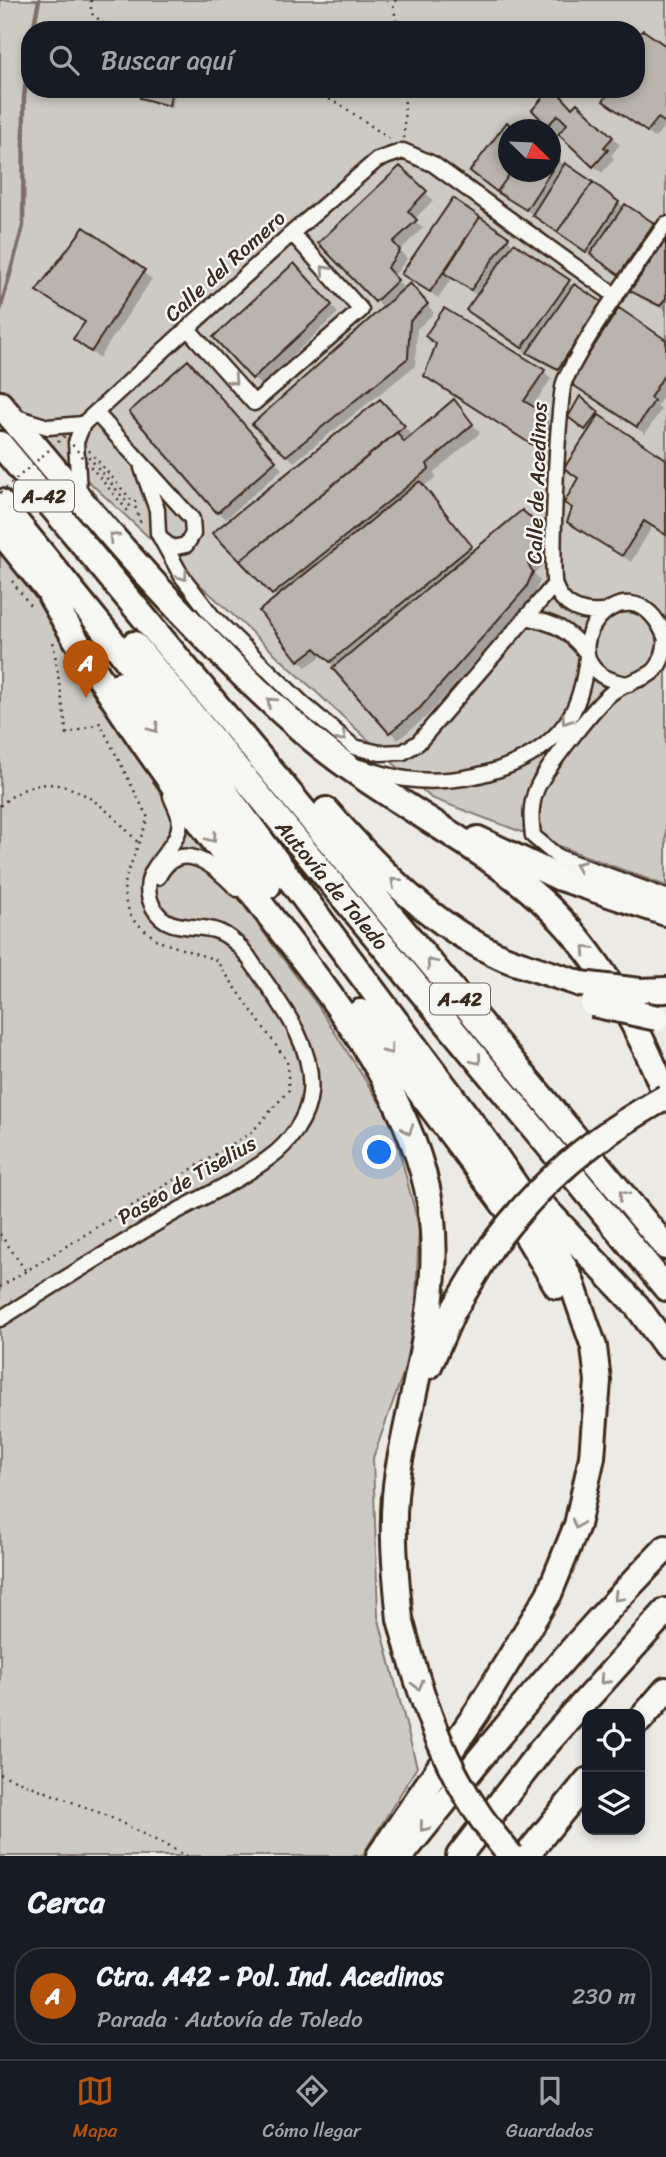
<!DOCTYPE html>
<html lang="es">
<head>
<meta charset="utf-8">
<style>
  :root { --surface:#171b24; --page:#20242c; --text:#f1f3f6; --muted:#9ea1a6; --line:#363941; --accent:#b45309 }
  body { margin:0; font-family:Sriracha,sans-serif; background:var(--page); color:var(--text) }
  .controls { position:absolute; right:21px; bottom:21px; display:grid; overflow:hidden; border-radius:14px; box-shadow:0 4px 10px #0003 }
  .controls button { width:63px; height:63px; display:grid; place-items:center; padding:0; border:0; border-bottom:2px solid var(--line); background:var(--surface); color:var(--text); font:35px sans-serif }
  .compass { position:absolute; left:498px; top:119px; width:63px; height:63px; border-radius:50%; background:var(--surface); box-shadow:0 4px 10px #0003; rotate:113deg }
  .you { position:absolute; left:380px; top:1153px; width:24px; height:24px; margin:-18px; border:5px solid #fff; border-radius:50%; background:#1a73e8; box-shadow:0 0 0 10px #1a73e833 }
  .badge { display:grid; place-items:center; width:46px; height:46px; border-radius:50%; background:var(--accent); color:#fff; font-size:23px; font-weight:700 }
  .pin { position:absolute; translate:-50% -58px; filter:drop-shadow(0 2px 4px #0008) }
  .pin::after { content:''; position:absolute; top:37px; width:24px; height:21px; background:inherit; clip-path:polygon(0 0,100% 0,50% 100%) }
  .list { margin:0; padding:0; list-style:none }
  h2 { display:flex; justify-content:space-between; align-items:center; height:91px; margin:0; padding:0 28px; font-size:30px }
  h2 small { font-size:23px; font-weight:400; color:var(--muted) }
  .list li { display:grid; grid-template-columns:46px 1fr auto; gap:21px; align-items:center; box-sizing:border-box; height:98px; margin:0 14px 14px; padding:0 14px; border:2px solid var(--line); border-radius:28px }
  .list b { display:block; font-size:26px; white-space:nowrap }
  .list p { margin:0; font-size:23px; white-space:nowrap; color:var(--muted) }
  .list em { font-size:23px; font-style:normal; color:var(--muted) }
  .icon { flex:none; width:38px; height:38px; fill:none; stroke:currentColor; stroke-width:2; stroke-linecap:round; stroke-linejoin:round }
  .map { position:relative; flex:none; width:666px; height:1856px; overflow:hidden }
  .search { position:absolute; background:var(--surface); box-shadow:0 4px 10px #0003; left:21px; right:21px; top:21px; height:77px; display:flex; align-items:center; gap:18px; box-sizing:border-box; padding:0 24px; border-radius:28px; color:var(--muted); font-size:26px }
  .sheet { height:203px; background:var(--surface) }
  nav { display:flex; justify-content:space-around; align-items:center; box-sizing:border-box; height:98px; border-top:2px solid var(--line); background:var(--surface); font-size:19px; color:var(--muted) }
  nav a { display:grid; justify-items:center; gap:4px }
  nav .on { color:var(--accent) }
  .map>svg:first-child { display:block }
</style>
</head>
<body>
<div class="map">
<svg width="666" height="1856" viewBox="0 0 666 1856">
  <rect width="100%" height="100%" fill="#ebeae5"/>
  <filter id="ink" filterUnits="userSpaceOnUse"><feTurbulence type="fractalNoise" baseFrequency=".0143" numOctaves="2"/><feDisplacementMap in="SourceGraphic" scale="14" xChannelSelector="R" yChannelSelector="G"/><feConvolveMatrix kernelMatrix="1 2 1 2 8 2 1 2 1" color-interpolation-filters="sRGB"/></filter>
  <g filter="url(#ink)">
    <path fill="#cdcac4" stroke="#847a71" stroke-width="2" fill-rule="evenodd" d="M0,0H666V886L431,798L35,432L0,388ZM30,30H636V89H30ZM508,130H550V172H508Z
      M0,550L64,636L162,795L318,1006L392,1122L419,1227L414,1343L373,1458L378,1616L417,1767L362,1856H0Z"/>
    <path fill="#0003" d="M666,49V124L655,138L613,108L611,93L607,89H636Z
      M143,89H176L172,108L145,101L142,97Z
      M577,106L620,145L611,155L614,159L602,173L568,142L567,122L556,133L535,110H572Z
      M507,125L508,172H550L558,160L660,232L628,281L480,178Z
      M400,169L433,200L414,220L423,228L400,250L407,259L394,276L405,290L418,293L434,313L417,329L415,366L294,462L255,424L384,309L321,243Z
      M453,201L608,311L566,375L537,360L475,318L468,310L478,296L451,279L438,298L403,273Z
      M84,229L152,279L99,358L75,339L86,323L38,290Z
      M666,243V311L640,298L632,291Z
      M301,273L338,313L261,385L253,378Z
      M427,336L544,371L551,379L532,407L553,424L545,454L426,376L437,345Z
      M666,342V392L657,406L661,410L645,434L572,382Z
      M195,370L282,469L226,519L218,511Z
      M454,402L480,433L434,472L436,477L423,487L475,551L530,519L538,527L542,566L534,573L540,581L533,596L427,716L398,740L323,655L306,667L299,660L277,598L214,533L387,409L413,436Z
      M598,413L666,461V536L652,527L631,562L569,521L573,510L566,503L580,479L566,467L589,433L578,424Z"/>
    <g fill="none" stroke-linecap="round" stroke-linejoin="round">
      <path stroke="#7c7167" stroke-width="4.5" d="M33,30L39,0
        M0,310L23,226L24,97L30,49"/>
    </g>
    <path fill="#bab4ae" stroke="#3b2a1e" stroke-width="2" d="M643,30L666,46V123L658,118L647,132L603,101L610,92L606,89H636V37Z
      M141,89H172L169,106L140,98Z
      M550,89H555L572,108L577,103L613,137L604,147L608,150L593,167L558,134L567,124L558,115L547,126L532,110Z
      M507,122L515,130H508L511,172L497,192L470,171Z
      M550,154L559,159L526,210L497,192L511,172H550Z
      M565,163L593,182L557,232L532,215Z
      M400,166L427,191L408,211L417,220L393,242L400,250L387,268L398,280L375,302L318,243Z
      M593,182L619,202L586,252L557,232Z
      M453,198L480,217L430,292L401,274Z
      M625,204L654,223L619,275L590,254Z
      M480,217L509,237L471,290L444,273Z
      M84,227L145,270L91,352L73,339L85,322L36,291Z
      M666,240V298L660,306L630,291Z
      M514,243L570,280L522,348L466,310Z
      M294,263L332,305L252,379L213,337Z
      M410,283L428,304L410,321L408,358L286,456L252,424Z
      M574,284L602,302L558,369L527,353Z
      M444,308L545,370L524,401L546,414L537,448L424,376L436,344L425,336Z
      M619,308L666,340V372L650,398L654,401L637,427L570,383Z
      M188,360L276,461L217,513L129,412Z
      M580,396L599,412L585,430L568,417Z
      M380,399L405,426L240,561L212,533Z
      M454,399L473,424L427,464L429,469L272,595L240,561L397,432L404,442Z
      M599,415L666,459V535L644,521L622,556L567,522L572,508L564,503L578,478L564,468Z
      M420,481L472,546L330,662L315,648L298,661L259,611Z
      M522,510L531,518L535,558L528,564L533,572L526,588L420,708L389,733L332,668Z"/>
    <g fill="none" stroke-linecap="round" stroke-linejoin="round">
      <defs>
        <path id="minor" d="M188,329L254,403L361,310L292,233
          M96,413L192,519L193,534L186,545L172,548L162,540
          M13,416L48,427L83,424
          M142,468L157,510L158,533L181,575L212,616L302,703L354,747L380,753L403,752L418,743L554,585
          M79,492L76,442L83,424L292,233L377,160L403,151L433,164L616,296
          M601,612C581,614 562,606 555,586C550,570 558,393 565,380C592,325 631,274 666,224
          M526,617C556,624 566,628 586,652
          M666,640C660,684 643,672 614,691C597,702 545,770 537,788C530,805 531,819 533,836L558,857L666,897
          M629,684C531,672 628,543 666,639
          M359,767C374,771 390,777 406,779C462,787 543,767 572,713C581,696 585,675 587,656
          M158,877C180,835 216,867 237,889
          M0,1319C57,1283 114,1248 172,1214C204,1196 240,1180 269,1158C289,1144 308,1118 310,1093C315,1045 279,1002 253,964C245,951 230,934 214,930C192,924 166,932 153,907C132,865 186,851 179,816C177,809 173,802 171,796"/>
        <path id="motorway" d="M0,404C95,518 193,635 305,733C378,797 470,836 542,901C598,952 639,1026 666,1096
          M0,444L666,1247
          M0,502L108,635L486,1142L541,1223L570,1278L594,1347L598,1381L592,1457L577,1525L549,1594L477,1712L379,1856
          M0,531L62,608
          M51,597C111,704 184,801 257,899C323,987 402,1078 427,1188C448,1281 414,1379 398,1471C390,1520 395,1570 400,1619
          M134,644L666,1288
          M121,684L268,886
          M326,810C377,868 433,927 504,958C529,968 556,975 581,984
          M478,839L558,877L666,913
          M640,991L666,990
          M360,1012L526,1234L557,1286
          M540,1203L637,1306L666,1346
          M429,1366L453,1311L492,1246
          M640,1720L666,1690
          M401,1856C486,1750 571,1645 666,1548
          M459,1856L541,1750L666,1611
          M526,1856L587,1781"/>
      </defs>
      <use href="#minor" stroke="#3b2a1e" stroke-width="19"/>
      <use href="#motorway" stroke="#3b2a1e" stroke-width="30"/>
      <path stroke="#3b2a1e" stroke-width="2.5" stroke-dasharray="2 5" stroke-linecap="butt" d="M91,0V13L112,30
        M396,0L393,4L398,30
        M303,89L338,103L390,139
        M404,138L405,89
        M136,501L134,503L142,527
        M12,581L33,609
        M0,806C53,756 103,802 139,844
        M0,1234L26,1271
        M0,1287L252,1132L289,1090L287,1061L216,960L158,941L132,919L125,900L124,883L148,818L100,723L67,734L53,641
        M0,1774L108,1816L187,1856"/>
      <use href="#minor" stroke="#f6f6f2" stroke-width="14"/>
      <use href="#motorway" stroke="#f6f6f2" stroke-width="24"/>
      <defs>
        <path id="motorway-bridge" d="M581,984L640,991
          M593,1004L657,1018
          M492,1246C542,1179 594,1137 666,1097
          M400,1619C425,1711 447,1783 511,1856"/>
      </defs>
      <use href="#motorway-bridge" stroke="#3b2a1e" stroke-width="30" stroke-linecap="butt"/>
      <path stroke="#3b2a1e" stroke-width="2.5" stroke-dasharray="2 5" stroke-linecap="butt" d="M0,493L65,436L127,510L131,507L82,449L86,447L134,503"/>
      <use href="#motorway-bridge" stroke="#f6f6f2" stroke-width="24"/>
    </g>
    <defs><path id="oneway-chevron" d="M-2-3.5L2.5 0L-2 3.5" fill="none" stroke-width="1.6" stroke-linecap="round" stroke-linejoin="round" transform="scale(1.75)"/></defs>
    <g stroke="#989088">
      <use href="#oneway-chevron" transform="translate(325 270) rotate(-132)"/>
      <use href="#oneway-chevron" transform="translate(233 380) rotate(48)"/>
      <use href="#oneway-chevron" transform="translate(113 537) rotate(-133)"/>
      <use href="#oneway-chevron" transform="translate(183 576) rotate(56)"/>
      <use href="#oneway-chevron" transform="translate(271 702) rotate(-137)"/>
      <use href="#oneway-chevron" transform="translate(566 720) rotate(125)"/>
      <use href="#oneway-chevron" transform="translate(154 728) rotate(54)"/>
      <use href="#oneway-chevron" transform="translate(342 737) rotate(40)"/>
      <use href="#oneway-chevron" transform="translate(212 838) rotate(53)"/>
      <use href="#oneway-chevron" transform="translate(579 866) rotate(-158)"/>
      <use href="#oneway-chevron" transform="translate(395 882) rotate(-138)"/>
      <use href="#oneway-chevron" transform="translate(587 950) rotate(-132)"/>
      <use href="#oneway-chevron" transform="translate(431 963) rotate(-130)"/>
      <use href="#oneway-chevron" transform="translate(389 1050) rotate(53)"/>
      <use href="#oneway-chevron" transform="translate(477 1060) rotate(50)"/>
      <use href="#oneway-chevron" transform="translate(408 1130) rotate(72)"/>
      <use href="#oneway-chevron" transform="translate(623 1195) rotate(-130)"/>
      <use href="#oneway-chevron" transform="translate(577 1524) rotate(107)"/>
      <use href="#oneway-chevron" transform="translate(618 1597) rotate(134)"/>
      <use href="#oneway-chevron" transform="translate(604 1680) rotate(132)"/>
      <use href="#oneway-chevron" transform="translate(418 1685) rotate(75)"/>
      <use href="#oneway-chevron" transform="translate(424 1827) rotate(129)"/>
    </g>
  </g>
  <g text-anchor="middle" dominant-baseline="central" stroke-width="5" stroke-linejoin="round" paint-order="stroke">
    <g fill="#f6f6f2" stroke="#73675e" stroke-width="2">
      <rect x="14" y="480.5" width="60" height="31" rx="5"/>
      <rect x="430" y="983.5" width="60" height="31" rx="5"/>
    </g>
    <g font-size="19" font-weight="bold" fill="#3b2a1e">
      <text x="44" y="496">A-42</text>
      <text x="460" y="999">A-42</text>
    </g>
    <g font-size="21" fill="#3b2a1e" stroke="#f6f6f2">
      <text transform="translate(225 266) rotate(-42)">Calle del Romero</text>
      <text transform="translate(537 483) rotate(-88)">Calle de Acedinos</text>
      <text transform="translate(332 885) rotate(50)">Autovía de Toledo</text>
      <text transform="translate(187 1180) rotate(-30)">Paseo de Tiselius</text>
    </g>
  </g>
</svg>
<div class="controls">
<button><svg class="icon" aria-label="locate" viewBox="0 0 24 24"><circle cx="12" cy="12" r="6"/><path d="M12 2v4M12 18v4M2 12h4M18 12h4"/></svg></button>
<button><svg class="icon" aria-label="layers" viewBox="0 0 24 24"><path d="M12 4l9 5-9 5-9-5zM3 14l9 5 9-5"/></svg></button>
</div>
<svg class="compass" viewBox="-18 -18 36 36"><path d="M0-13l5 13h-10z" fill="#e53935"/><path d="M0 13l5-13h-10z" fill="#9ea1a6"/></svg>
<div class="you"></div>
<div class="pin badge" style="left:86px;top:698px">A</div>
<div class="search"><svg class="icon" aria-label="search" viewBox="0 0 24 24"><circle cx="10" cy="10" r="6"/><path d="M15 15l6 6"/></svg>Buscar aquí</div>
</div>
<section class="sheet">
<h2>Cerca<small></small></h2>
<ul class="list">
<li><span class="badge">A</span><div><b>Ctra. A42 - Pol. Ind. Acedinos</b><p>Parada · Autovía de Toledo</p></div><em>230 m</em></li>
</ul>
</section>
<nav>
<a class="on"><svg class="icon" aria-label="map" viewBox="0 0 24 24"><path d="M3 6l6-2 6 2 6-2v14l-6 2-6-2-6 2zM9 4v14M15 6v14"/></svg>Mapa</a>
<a><svg class="icon" aria-label="directions" viewBox="0 0 24 24"><path d="M12 3l9 9-9 9-9-9zM9 14v-3h6M13 9l2 2-2 2"/></svg>Cómo llegar</a>
<a><svg class="icon" aria-label="saved" viewBox="0 0 24 24"><path d="M7 4h10v16l-5-4-5 4z"/></svg>Guardados</a>
</nav>
</body>
</html>
